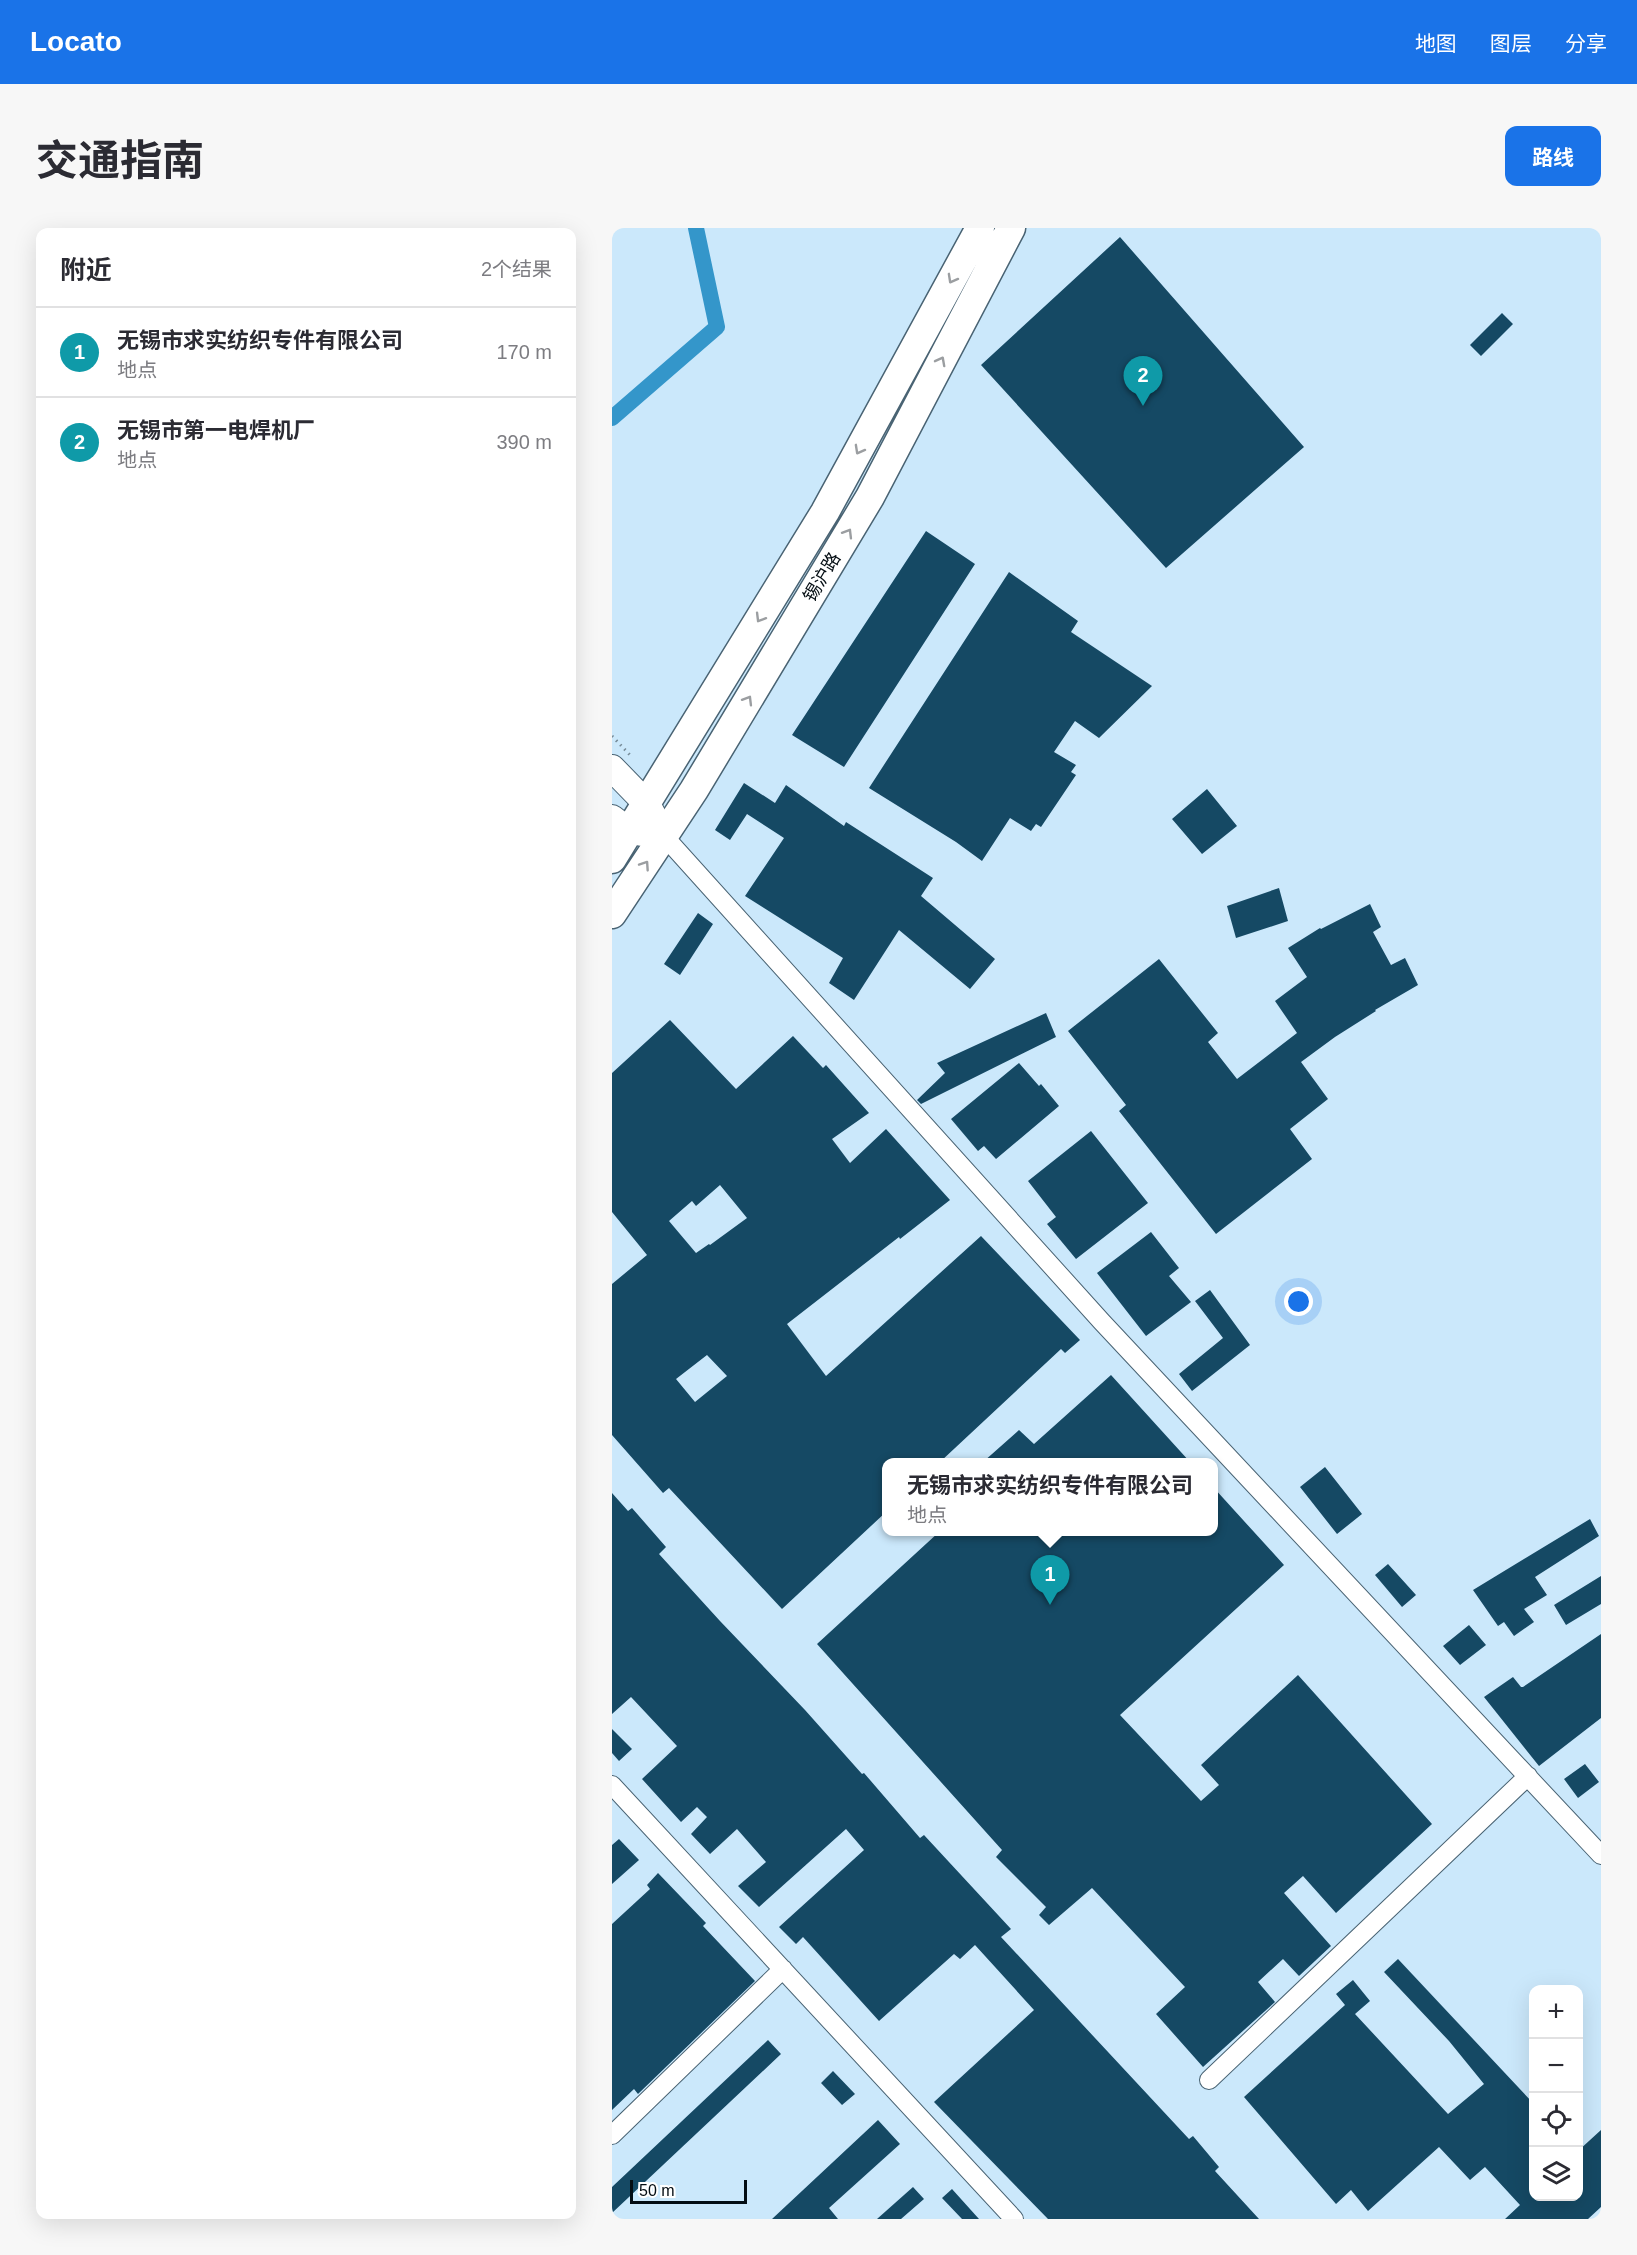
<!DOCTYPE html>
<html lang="zh">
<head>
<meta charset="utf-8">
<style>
  :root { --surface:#fff; --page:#f7f7f7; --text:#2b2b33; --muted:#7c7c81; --line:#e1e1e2; --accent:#1a73e8 }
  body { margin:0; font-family:Helvetica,"Noto Sans SC",sans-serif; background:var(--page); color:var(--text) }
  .controls { position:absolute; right:18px; bottom:18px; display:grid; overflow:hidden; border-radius:12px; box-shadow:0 6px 24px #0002 }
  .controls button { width:54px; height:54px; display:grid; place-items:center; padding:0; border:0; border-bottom:2px solid var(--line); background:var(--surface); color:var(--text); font:30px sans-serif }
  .scale { position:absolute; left:18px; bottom:15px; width:117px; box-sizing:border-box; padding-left:6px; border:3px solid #040d13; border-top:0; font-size:16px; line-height:21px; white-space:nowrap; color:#040d13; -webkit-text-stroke:4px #fff; paint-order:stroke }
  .you { position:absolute; left:687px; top:1074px; width:21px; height:21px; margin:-15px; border:4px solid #fff; border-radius:50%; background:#1a73e8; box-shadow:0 0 0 9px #1a73e833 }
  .badge { display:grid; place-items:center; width:39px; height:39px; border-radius:50%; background:var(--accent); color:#fff; font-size:20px; font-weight:700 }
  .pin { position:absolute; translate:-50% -50px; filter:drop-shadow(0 2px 3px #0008) }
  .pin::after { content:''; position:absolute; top:32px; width:21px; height:18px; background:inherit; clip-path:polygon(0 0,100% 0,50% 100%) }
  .popup { position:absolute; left:270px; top:1230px; width:336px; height:78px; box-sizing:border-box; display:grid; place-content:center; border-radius:12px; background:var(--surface); filter:drop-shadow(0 2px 4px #0005); font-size:20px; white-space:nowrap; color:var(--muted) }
  .popup b { font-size:22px; color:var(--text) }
  .popup::after { content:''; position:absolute; left:50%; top:100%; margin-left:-12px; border:12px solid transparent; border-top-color:var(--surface) }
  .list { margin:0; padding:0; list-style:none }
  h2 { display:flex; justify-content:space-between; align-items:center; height:78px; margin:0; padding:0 24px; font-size:26px }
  h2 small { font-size:20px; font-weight:400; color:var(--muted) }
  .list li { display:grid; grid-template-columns:39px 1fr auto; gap:18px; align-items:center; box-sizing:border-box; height:90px; padding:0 24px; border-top:2px solid var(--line) }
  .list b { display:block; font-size:22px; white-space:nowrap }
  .list p { margin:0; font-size:20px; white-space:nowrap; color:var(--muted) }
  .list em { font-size:20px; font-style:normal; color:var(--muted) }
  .icon { flex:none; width:33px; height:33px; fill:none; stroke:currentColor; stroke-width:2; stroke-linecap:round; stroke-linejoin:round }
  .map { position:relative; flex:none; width:989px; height:1991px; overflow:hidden; border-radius:12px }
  header { display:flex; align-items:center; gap:36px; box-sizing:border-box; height:84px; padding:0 30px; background:var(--accent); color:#fff }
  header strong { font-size:28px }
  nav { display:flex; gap:33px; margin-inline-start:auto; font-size:21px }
  .intro { display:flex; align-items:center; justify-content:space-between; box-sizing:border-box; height:144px; padding:0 36px }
  h1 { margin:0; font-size:42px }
  .button { padding:15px 27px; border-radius:12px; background:var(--accent); color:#fff; font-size:21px; font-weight:700 }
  main { display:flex; gap:36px; padding:0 36px }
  aside { flex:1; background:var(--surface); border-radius:12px; box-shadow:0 6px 24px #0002 }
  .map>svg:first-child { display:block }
</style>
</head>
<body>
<header>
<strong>Locato</strong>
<nav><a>地图</a><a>图层</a><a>分享</a></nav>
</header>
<div class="intro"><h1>交通指南</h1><a class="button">路线</a></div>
<main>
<aside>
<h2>附近<small>2个结果</small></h2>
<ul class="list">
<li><span class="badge" style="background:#0f9aa8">1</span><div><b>无锡市求实纺织专件有限公司</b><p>地点</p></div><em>170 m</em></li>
<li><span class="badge" style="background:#0f9aa8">2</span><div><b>无锡市第一电焊机厂</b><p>地点</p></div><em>390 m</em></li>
</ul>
</aside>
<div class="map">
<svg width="989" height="1991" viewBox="0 0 989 1991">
  <rect width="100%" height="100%" fill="#cbe8fb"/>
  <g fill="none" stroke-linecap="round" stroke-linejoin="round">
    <path stroke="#3496ca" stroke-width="16" d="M0,190L105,99L84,0"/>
  </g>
  <path fill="#154964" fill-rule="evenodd" d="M508,9L692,219L554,340L369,137Z
    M890,85L901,96L869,128L858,117Z
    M314,303L363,336L232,539L180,507Z
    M397,344L466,393L459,404L540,458L487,510L463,493L442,524L464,537L459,544L464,547L429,599L424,596L419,603L398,590L370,633L344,614L257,560Z
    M132,555L163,575L174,557L232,598L234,594L321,650L309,668L383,731L358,761L287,702L242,772L217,755L231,730L133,668L172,610L135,586L118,612L103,602Z
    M595,561L625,598L590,626L560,591Z
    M667,660L676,693L624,710L615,678Z
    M758,676L769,699L761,704L779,737L793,730L806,757L763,782L764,783L723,809L689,834L716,871L678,901L700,931L604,1006L507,883L514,877L456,803L547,731L606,805L596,814L625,851L685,805L663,773L695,749L676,720L708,700L709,701Z
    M86,685L101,696L68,747L52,736Z
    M434,785L444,809L309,876L305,872L333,845L325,835Z
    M58,792L124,861L181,808L211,840L214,837L257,885L220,911L238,935L274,901L338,972L288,1011L287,1009L175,1096L214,1148L369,1008L468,1112L453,1125L449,1121L328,1234H274V1284L170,1381L57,1260L51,1265L0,1207V1056L35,1027L0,984V845ZM108,957L135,990L98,1017L97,1016L84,1025L57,993L80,973L84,978ZM95,1127L115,1148L83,1174L64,1151Z
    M407,835L427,858L429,856L447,878L384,931L372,918L366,923L339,891Z
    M479,903L536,975L464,1031L435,996L444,989L416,953Z
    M539,1004L567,1040L557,1048L579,1074L534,1108L485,1045Z
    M598,1062L638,1117L580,1163L567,1146L611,1110L583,1073Z
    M499,1147L578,1234H371L407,1202L422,1216Z
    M713,1239L750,1286L725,1306L688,1259Z
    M602,1260L672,1337L508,1487L589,1573L607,1557L589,1537L686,1447L820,1596L724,1685L691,1648L672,1665L719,1718L687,1748L671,1731L646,1754L663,1774L591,1839L544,1786L573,1759L480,1660L437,1697L427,1687L434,1679L384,1629L390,1622L205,1416L327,1304H602Z
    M0,1265L16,1283L20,1280L54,1319L47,1326L108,1393L193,1482L250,1546L252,1545L308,1610L312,1607L399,1701L389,1709L577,1911L581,1908L607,1939L603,1943L647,1991H436L322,1874L422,1782L363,1717L348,1731L342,1726L267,1793L191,1709L184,1716L167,1699L252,1622L234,1601L147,1679L126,1658L154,1634L125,1601L98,1626L79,1606L95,1589L85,1579L69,1594L30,1551L65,1518L19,1469L0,1486Z
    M978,1291L987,1308L923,1349L935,1367L912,1381L922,1394L902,1408L892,1394L886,1398L861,1362Z
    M776,1336L804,1367L790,1379L763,1347Z
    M989,1348V1376L954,1397L942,1377Z
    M857,1397L874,1417L848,1437L831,1418Z
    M989,1406V1490L927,1538L872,1469L901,1449L909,1459H911Z
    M0,1501L20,1521L7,1533L0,1525Z
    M973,1536L987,1554L966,1570L952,1551Z
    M7,1611L27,1632L0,1656V1617Z
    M46,1645L94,1695L91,1698L143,1753L26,1866L22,1861L0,1882V1696L38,1661L35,1657Z
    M786,1731L921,1875V1968H966V1923L989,1902V1979L976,1991H893L908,1977L873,1939L858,1952L827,1919L756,1983L739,1962L724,1976L632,1869L733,1777L724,1766L741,1752L758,1773L743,1786L836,1886L872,1856L837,1813L772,1744Z
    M156,1812L169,1826L0,1985V1959Z
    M221,1843L243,1866L230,1877L209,1855Z
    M266,1892L288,1916L217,1980L226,1991H160Z
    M301,1959L312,1971L289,1991H265Z
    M340,1961L367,1991H350L330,1970Z"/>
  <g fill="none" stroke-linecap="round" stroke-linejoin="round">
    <defs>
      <path id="street" d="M52,608L490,1094L989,1627
        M0,1557L402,1991
        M597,1852L916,1548
        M0,1907L171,1741"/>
      <path id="secondary" d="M0,540L35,576L52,608
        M0,590L17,603L37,606"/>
      <path id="primary" d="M0,631L213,284L368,0
        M0,686L82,562L258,269L399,0"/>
    </defs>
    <use href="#street" stroke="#496373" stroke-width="20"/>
    <use href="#secondary" stroke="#496373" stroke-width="28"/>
    <use href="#primary" stroke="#496373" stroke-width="31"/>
    <path stroke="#768b98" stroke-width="3" stroke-dasharray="1.5 4.5" stroke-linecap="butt" d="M0,508L18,527"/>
    <use href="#street" stroke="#fff" stroke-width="18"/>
    <use href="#secondary" stroke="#fff" stroke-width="26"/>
    <use href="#primary" stroke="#fff" stroke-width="28"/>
  </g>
  <defs><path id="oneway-chevron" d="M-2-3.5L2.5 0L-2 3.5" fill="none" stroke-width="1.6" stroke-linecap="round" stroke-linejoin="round" transform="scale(1.5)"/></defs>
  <g stroke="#9b9ea1">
    <use href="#oneway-chevron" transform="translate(340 51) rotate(119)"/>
    <use href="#oneway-chevron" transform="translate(329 133) rotate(-62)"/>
    <use href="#oneway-chevron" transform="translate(247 222) rotate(119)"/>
    <use href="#oneway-chevron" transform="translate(236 305) rotate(-59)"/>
    <use href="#oneway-chevron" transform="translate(148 390) rotate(121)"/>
    <use href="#oneway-chevron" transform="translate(136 472) rotate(-59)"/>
    <use href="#oneway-chevron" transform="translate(33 637) rotate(-56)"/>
  </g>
  <g text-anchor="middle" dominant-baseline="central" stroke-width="6" stroke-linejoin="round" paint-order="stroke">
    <g font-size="18" fill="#040d13" stroke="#fff">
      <text transform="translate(210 349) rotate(-59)">锡沪路</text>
    </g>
  </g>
</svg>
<div class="controls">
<button>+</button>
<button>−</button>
<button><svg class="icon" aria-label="locate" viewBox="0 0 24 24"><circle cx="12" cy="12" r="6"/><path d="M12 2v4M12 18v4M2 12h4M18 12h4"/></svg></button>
<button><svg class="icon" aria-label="layers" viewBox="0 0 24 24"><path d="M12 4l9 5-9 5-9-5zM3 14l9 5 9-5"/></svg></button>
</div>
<div class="scale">50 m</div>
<div class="you"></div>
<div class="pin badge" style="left:438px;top:1377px;background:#0f9aa8">1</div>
<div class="popup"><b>无锡市求实纺织专件有限公司</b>地点</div>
<div class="pin badge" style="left:531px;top:178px;background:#0f9aa8">2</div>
</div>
</main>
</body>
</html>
